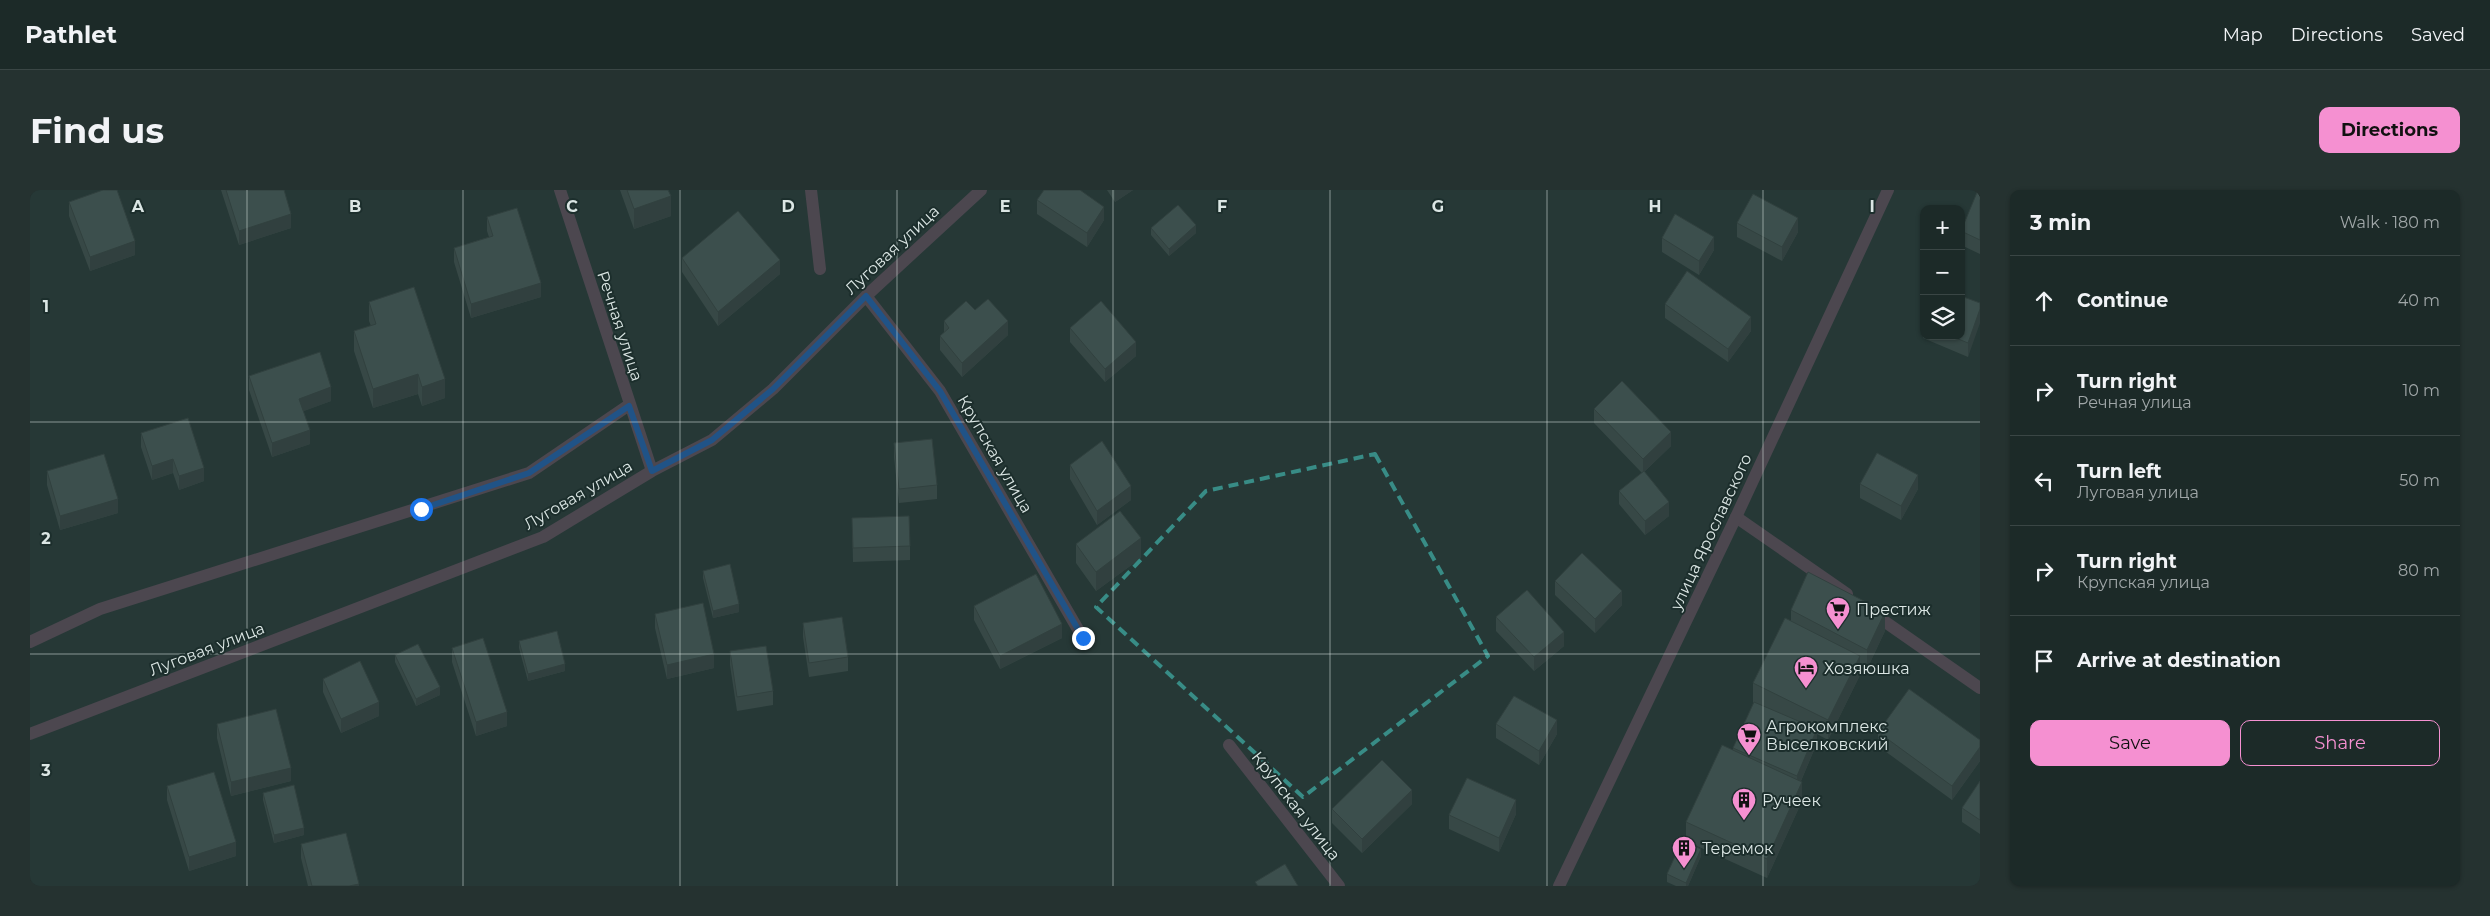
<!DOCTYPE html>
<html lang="en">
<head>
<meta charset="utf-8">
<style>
  :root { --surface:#1c2a28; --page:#253230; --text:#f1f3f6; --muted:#a0a7a8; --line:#3a4645; --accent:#f590d1 }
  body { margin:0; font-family:Montserrat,sans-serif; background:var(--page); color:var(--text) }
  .controls { position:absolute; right:15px; top:15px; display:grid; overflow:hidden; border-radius:10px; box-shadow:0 1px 4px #0004 }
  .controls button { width:45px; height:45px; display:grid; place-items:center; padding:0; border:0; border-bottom:1px solid var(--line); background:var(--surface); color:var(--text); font:25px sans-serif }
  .stop { position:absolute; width:15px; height:15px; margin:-11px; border:4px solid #1a73e8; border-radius:50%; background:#fff }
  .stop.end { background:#1a73e8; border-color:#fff; box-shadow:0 1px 5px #0008 }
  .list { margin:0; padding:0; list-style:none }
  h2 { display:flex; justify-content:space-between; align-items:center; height:65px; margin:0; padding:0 20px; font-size:21px }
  h2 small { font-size:16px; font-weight:400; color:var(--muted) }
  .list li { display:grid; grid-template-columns:32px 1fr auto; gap:15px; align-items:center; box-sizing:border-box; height:90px; padding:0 20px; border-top:1px solid var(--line) }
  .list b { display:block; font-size:19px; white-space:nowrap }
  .list p { margin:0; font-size:16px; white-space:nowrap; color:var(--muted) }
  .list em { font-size:16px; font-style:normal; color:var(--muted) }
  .actions { display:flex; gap:10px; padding:15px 20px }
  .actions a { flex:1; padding:11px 0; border:1px solid var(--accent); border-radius:10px; text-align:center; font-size:18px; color:var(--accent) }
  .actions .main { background:var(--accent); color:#111 }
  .icon { flex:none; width:28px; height:28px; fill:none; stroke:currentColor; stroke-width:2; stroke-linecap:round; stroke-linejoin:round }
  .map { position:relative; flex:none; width:1950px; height:696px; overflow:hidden; border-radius:10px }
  header { display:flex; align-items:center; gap:30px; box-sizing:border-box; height:70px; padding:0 25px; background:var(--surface); border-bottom:1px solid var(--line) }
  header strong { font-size:24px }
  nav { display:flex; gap:28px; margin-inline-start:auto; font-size:18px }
  .intro { display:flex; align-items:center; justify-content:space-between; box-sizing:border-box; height:120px; padding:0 30px }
  h1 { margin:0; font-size:35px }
  .button { padding:12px 22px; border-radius:10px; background:var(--accent); color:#111; font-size:18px; font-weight:700 }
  main { display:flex; gap:30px; padding:0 30px }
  aside { flex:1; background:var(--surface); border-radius:10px; box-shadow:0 1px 4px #0004 }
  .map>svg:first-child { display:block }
</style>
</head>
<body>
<header>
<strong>Pathlet</strong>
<nav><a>Map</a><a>Directions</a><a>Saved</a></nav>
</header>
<div class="intro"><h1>Find us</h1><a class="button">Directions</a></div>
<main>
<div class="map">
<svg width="1950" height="696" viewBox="0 0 1950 696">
  <rect width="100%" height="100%" fill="#263836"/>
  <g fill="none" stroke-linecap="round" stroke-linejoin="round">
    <path stroke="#7a596d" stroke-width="12" d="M0,452L70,419L499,283L599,215"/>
    <path stroke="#7a596d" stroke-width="12" d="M530,0L622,281
      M781,0L790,79
      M836,106L910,201L1053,448
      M1706,327L1817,404
      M1841,422L1950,498
      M0,544L513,347L622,281L682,250L743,199L836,106L951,0
      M1199,555L1309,696"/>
    <path stroke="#7a596d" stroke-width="12" d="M1529,696L1706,327L1858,0"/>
  </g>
  <path fill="#4c5c59" d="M191,0H254L261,38L209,55Z
    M590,0H638L641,26L604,39Z
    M1077,0H1103L1085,12Z
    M1950,0V64L1931,55V41Z
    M1007,10L1074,30L1057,57L1007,24Z
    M39,12L105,65L60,81L39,26Z
    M457,27L511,107L441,128L424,72V58L459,47L457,41Z
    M1707,33L1768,42L1752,71L1707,47Z
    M1121,38L1166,43L1139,66L1121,45Z
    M1632,48L1684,60L1669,85L1632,62Z
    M652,68L750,84L688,136L652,82Z
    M339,112L415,208L392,216L388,204L343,218L324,161V141L341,136L339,131Z
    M1950,113L1938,167L1893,148L1894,133V146H1931Z
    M1635,114L1721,141L1698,172L1635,128Z
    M945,120L978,145L932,187L910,160V146L914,143V131Z
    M1040,138L1106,166L1075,192L1040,152Z
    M219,186L301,211L273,221L280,254L242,267L219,200Z
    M1564,219L1641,256L1614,282L1639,326L1615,345L1589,314V301L1612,283L1564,233Z
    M111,243L174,291L149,300L143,283L122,290L111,257Z
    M864,253L907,295V309L869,313L864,267Z
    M1040,275L1101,310L1067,335L1040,289Z
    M17,281L88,323L30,340L17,295Z
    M1830,294L1888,299L1871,330L1830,308Z
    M822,328L880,356V370L823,372Z
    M1046,354L1111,368L1066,401L1046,373Z
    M673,381L709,422L683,428L673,388Z
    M1525,391L1592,415L1565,443L1525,405Z
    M944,416L1032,448L970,479L944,430Z
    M1761,420L1855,441L1837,479L1830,475V485L1798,550L1787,544V553L1771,591L1772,611L1737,688L1656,651V632L1703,560V558L1724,513L1723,512V493L1761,431Z
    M625,424L684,478L637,489L625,438Z
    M1466,427L1534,456L1504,481L1466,441Z
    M773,433L818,467V481L779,487L773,447Z
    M489,451L535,481L498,491L489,458Z
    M422,458L477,536L446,546L422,472Z
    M700,461L743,501V515L707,521L700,475Z
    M365,465L410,505L386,516L365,472Z
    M293,489L349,526L311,543L293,502Z
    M187,534L261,591L201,606L187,548Z
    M1466,534L1527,544L1509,575L1466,548Z
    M1848,542L1950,550V571L1922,610L1848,556Z
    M1950,591V644L1932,632V618Z
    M137,596L206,666L159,681L137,610Z
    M233,603L274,645L244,653L233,610Z
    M1382,614L1332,663L1302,633V619Z
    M1486,624L1469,662L1419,639V625Z
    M271,654L329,696H278L271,668Z
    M1671,666L1658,696H1646L1637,692V684Z"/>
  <path fill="#3e4b49" d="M1085,0H1103L1085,12Z
    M641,6V26L604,39V19Z
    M1074,17V30L1057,57V43Z
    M261,24V38L209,55V41Z
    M1768,28V42L1752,71V57Z
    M1166,35V43L1139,66V59Z
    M1684,47V60L1669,85V71Z
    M105,51V65L60,81V67Z
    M750,70V84L688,136V122Z
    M511,93V107L441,128V114Z
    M1950,119V133L1938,167V153Z
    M1721,127V141L1698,172V159Z
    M978,131V145L932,187V173Z
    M1106,152V166L1075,192V179Z
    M388,184V204L343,218V199Z
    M415,189V208L392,216V197Z
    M301,197V211L269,223V209Z
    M280,240V254L242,267V253Z
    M1641,242V256L1613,283V269Z
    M143,269V283L122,290V276Z
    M174,278V291L149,300V286Z
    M1888,285V299L1871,330V316Z
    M1101,296V310L1067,335V321Z
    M88,309V323L30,340V326Z
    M1639,312V326L1615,345V331Z
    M1111,348V368L1066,401V382Z
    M1592,401V415L1565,443V429Z
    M709,414V422L683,428V421Z
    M1855,422V441L1837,479V460Z
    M1032,434V448L970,479V466Z
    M1534,442V456L1504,481V467Z
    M684,464V478L637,489V475Z
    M1830,466V485L1798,550V530Z
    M535,474V481L498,491V484Z
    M410,497V505L386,516V509Z
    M349,512V526L311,543V529Z
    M477,522V536L446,546V532Z
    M1527,530V544L1509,575V561Z
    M1787,539V553L1767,600V586Z
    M1950,557V571L1922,610V596Z
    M261,578V591L201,606V592Z
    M1772,592V611L1737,688V669Z
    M1382,600V614L1332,663V649Z
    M1486,610V624L1469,662V648Z
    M274,638V645L244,653V645Z
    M206,652V666L159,681V667Z
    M1671,659V666L1658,696H1656V693Z
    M329,694V696H319Z"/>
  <path fill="#586b68" stroke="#3e4b49" d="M73,0H87L105,51L60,67L39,12Z
    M196,0H254L261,24L209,41Z
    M597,0H638L641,6L604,19Z
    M1014,0H1050L1074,17L1057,43L1007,10Z
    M1948,0H1950V50L1931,41Z
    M1723,4L1768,28L1752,57L1707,33Z
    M1148,15L1166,35L1139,59L1121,38Z
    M487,18L511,93L441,114L424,58L463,46L457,27Z
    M708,21L750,70L688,122L652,68Z
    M1645,24L1684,47L1669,71L1632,48Z
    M1657,81L1721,127L1698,159L1635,114Z
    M384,97L415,189L392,197L388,184L343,199L324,141L346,134L339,112Z
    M1931,106L1950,113V119L1938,153L1921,146H1931Z
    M958,109L978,131L932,173L910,146L919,138L914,131L936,111L945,120Z
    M1071,111L1106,152L1075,179L1040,138Z
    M290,162L301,197L269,209L280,240L242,253L219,186Z
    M1592,191L1641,242L1613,269L1564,219Z
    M158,228L174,278L149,286L143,269L122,276L111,243Z
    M902,249L907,295L869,299L864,253Z
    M1072,251L1101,296L1067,321L1040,275Z
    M1847,263L1888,285L1871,316L1830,294Z
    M74,264L88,309L30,326L17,281Z
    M1614,281L1639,312L1615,331L1589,301Z
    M1090,321L1111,348L1066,382L1046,354Z
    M879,326L880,356L823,358L822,328Z
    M1552,363L1592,401L1565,429L1525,391Z
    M700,374L709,414L683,421L673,381Z
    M1778,382L1855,422L1837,460L1761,420Z
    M1006,384L1032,434L970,466L944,416Z
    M1497,400L1534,442L1504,467L1466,427Z
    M673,413L684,464L637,475L625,424Z
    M812,427L818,467L779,473L773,433Z
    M1755,428L1830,466L1798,530L1723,493Z
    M527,441L535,474L498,484L489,451Z
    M453,448L477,522L446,532L422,458Z
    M388,454L410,497L386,509L365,465Z
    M736,456L743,501L707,507L700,461Z
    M330,471L349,512L311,529L293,489Z
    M1879,499L1950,550V557L1922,596L1848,542Z
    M1484,506L1527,530L1509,561L1466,534Z
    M1724,512L1787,539L1767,586L1703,558Z
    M246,519L261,578L201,592L187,534Z
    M1692,555L1772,592L1737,669L1656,632Z
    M1352,570L1382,600L1332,649L1302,619Z
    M184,582L206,652L159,667L137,596Z
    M1437,588L1486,610L1469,648L1419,625Z
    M1950,591V630L1932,618Z
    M264,595L274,638L244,645L233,603Z
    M316,643L329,694L319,696H282L271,654Z
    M1652,651L1671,659L1656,693L1637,684Z
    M1255,674L1268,696H1228L1225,692Z"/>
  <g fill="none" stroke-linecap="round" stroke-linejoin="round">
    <path stroke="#1a73e8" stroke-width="6" d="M391,319L499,283L599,216L622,281L682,250L743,199L836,106L910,201L1053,448"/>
  </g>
  <path d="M0 0H1950V696H0ZM1345,264L1458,466L1273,607L1066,417L1176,301Z" fill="#263836" fill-opacity=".55" fill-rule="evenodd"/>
  <path fill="none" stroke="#388c86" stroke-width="4" stroke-dasharray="10 6" stroke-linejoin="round" d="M1345,264L1458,466L1273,607L1066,417L1176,301Z"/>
  <path fill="none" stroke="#dbe6e4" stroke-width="1" stroke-opacity="0.55" d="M217,0V696M433,0V696M650,0V696M867,0V696M1083,0V696M1300,0V696M1517,0V696M1733,0V696M0,232H1950M0,464H1950"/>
  <defs>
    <symbol id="supermarket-pin" viewBox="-11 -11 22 30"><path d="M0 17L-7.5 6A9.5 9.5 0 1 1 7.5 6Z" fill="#f590d1" stroke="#1c2e2c"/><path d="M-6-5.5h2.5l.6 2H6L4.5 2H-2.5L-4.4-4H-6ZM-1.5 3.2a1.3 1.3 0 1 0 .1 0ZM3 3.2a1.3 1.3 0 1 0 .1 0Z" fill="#111"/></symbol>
    <symbol id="hotel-pin" viewBox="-11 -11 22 30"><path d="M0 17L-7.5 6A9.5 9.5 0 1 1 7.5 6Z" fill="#f590d1" stroke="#1c2e2c"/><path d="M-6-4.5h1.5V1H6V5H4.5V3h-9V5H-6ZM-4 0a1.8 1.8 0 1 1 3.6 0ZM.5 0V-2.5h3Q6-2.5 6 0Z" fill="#111"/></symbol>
    <symbol id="building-pin" viewBox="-11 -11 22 30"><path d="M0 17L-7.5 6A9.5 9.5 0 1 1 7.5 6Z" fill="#f590d1" stroke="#1c2e2c"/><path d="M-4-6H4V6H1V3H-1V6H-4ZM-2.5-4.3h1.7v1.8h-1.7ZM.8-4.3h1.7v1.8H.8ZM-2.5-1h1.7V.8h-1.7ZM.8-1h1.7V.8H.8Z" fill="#111"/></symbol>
  </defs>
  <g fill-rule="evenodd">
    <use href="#supermarket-pin" x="1794" y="405" width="28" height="38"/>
    <use href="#hotel-pin" x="1762" y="464" width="28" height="38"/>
    <use href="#supermarket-pin" x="1705" y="531" width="28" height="38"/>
    <use href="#building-pin" x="1700" y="596" width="28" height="38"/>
    <use href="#building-pin" x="1640" y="644" width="28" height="38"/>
  </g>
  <g text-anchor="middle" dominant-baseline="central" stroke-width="4" stroke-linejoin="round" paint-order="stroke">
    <g font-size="16" fill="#dbe6e4" stroke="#1c2e2c">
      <text transform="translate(862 60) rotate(-43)">Луговая улица</text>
      <text transform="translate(590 136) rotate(72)">Речная улица</text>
      <text transform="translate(965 264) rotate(60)">Крупская улица</text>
      <text transform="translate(548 305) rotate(-30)">Луговая улица</text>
      <text transform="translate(1681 342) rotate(-65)">улица Ярославского</text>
      <text transform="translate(177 459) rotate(-21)">Луговая улица</text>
      <text transform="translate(1266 616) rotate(52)">Крупская улица</text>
    </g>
    <g font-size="16" fill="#dbe6e4" stroke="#1c2e2c" text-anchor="start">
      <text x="1826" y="419">Престиж</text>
      <text x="1794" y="478">Хозяюшка</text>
      <text x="1736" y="536">Агрокомплекс<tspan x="1736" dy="18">Выселковский</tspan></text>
      <text x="1732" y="610">Ручеек</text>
      <text x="1672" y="658">Теремок</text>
    </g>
  </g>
  <g font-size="16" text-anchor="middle" font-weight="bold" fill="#dbe6e4" stroke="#1c2e2c" stroke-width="4" stroke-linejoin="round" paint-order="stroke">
    <text x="108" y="22">A</text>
    <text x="325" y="22">B</text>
    <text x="542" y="22">C</text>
    <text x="758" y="22">D</text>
    <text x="975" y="22">E</text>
    <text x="1192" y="22">F</text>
    <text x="1408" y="22">G</text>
    <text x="1625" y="22">H</text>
    <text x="1842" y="22">I</text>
    <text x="16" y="122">1</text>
    <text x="16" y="354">2</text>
    <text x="16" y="586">3</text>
  </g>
</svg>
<div class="controls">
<button>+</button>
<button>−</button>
<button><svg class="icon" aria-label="layers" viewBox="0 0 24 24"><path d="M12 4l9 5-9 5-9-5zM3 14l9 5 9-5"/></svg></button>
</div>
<div class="stop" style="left:391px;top:319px"></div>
<div class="stop end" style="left:1053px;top:448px"></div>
</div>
<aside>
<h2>3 min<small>Walk · 180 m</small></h2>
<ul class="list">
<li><svg class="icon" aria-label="ahead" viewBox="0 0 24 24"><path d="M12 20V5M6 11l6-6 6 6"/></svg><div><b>Continue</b></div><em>40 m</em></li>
<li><svg class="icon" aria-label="right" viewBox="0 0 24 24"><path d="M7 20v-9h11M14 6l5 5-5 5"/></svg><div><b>Turn right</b><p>Речная улица</p></div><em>10 m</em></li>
<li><svg class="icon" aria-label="left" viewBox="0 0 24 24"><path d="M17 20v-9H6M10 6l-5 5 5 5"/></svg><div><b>Turn left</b><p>Луговая улица</p></div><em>50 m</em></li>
<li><svg class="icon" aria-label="right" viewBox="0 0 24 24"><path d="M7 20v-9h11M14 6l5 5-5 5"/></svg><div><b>Turn right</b><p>Крупская улица</p></div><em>80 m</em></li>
<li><svg class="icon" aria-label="arrive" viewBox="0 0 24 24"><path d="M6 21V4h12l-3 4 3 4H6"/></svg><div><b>Arrive at destination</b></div></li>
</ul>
<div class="actions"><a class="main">Save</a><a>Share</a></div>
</aside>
</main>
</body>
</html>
